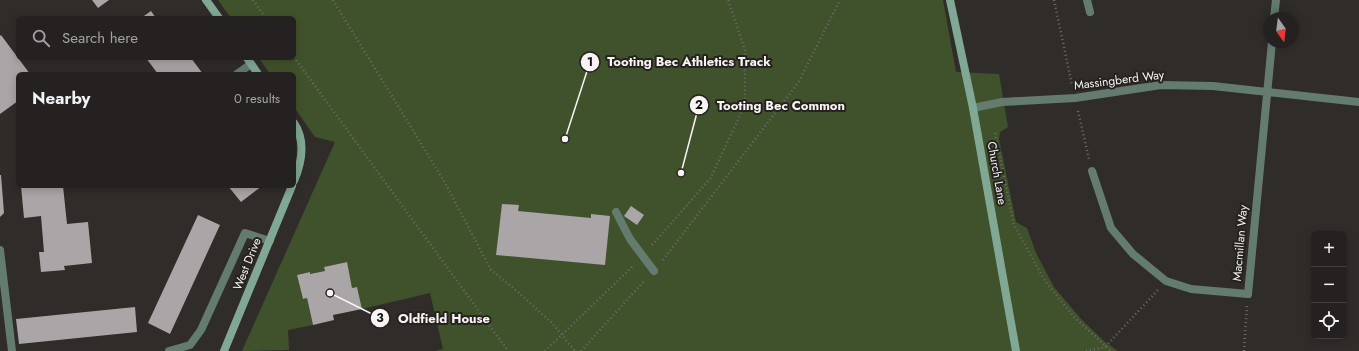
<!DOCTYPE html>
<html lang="en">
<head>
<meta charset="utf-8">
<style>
  :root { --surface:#242120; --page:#2c2929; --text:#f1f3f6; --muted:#a3a3a5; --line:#413e3e }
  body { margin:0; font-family:Jost,sans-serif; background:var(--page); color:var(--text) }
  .controls { position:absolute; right:12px; bottom:12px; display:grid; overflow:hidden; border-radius:6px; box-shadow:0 2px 10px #0003 }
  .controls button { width:36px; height:36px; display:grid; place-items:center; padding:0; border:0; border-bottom:1px solid var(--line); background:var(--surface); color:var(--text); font:20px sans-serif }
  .compass { position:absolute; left:1263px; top:12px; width:36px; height:36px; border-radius:50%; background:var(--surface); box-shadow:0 2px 10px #0003; rotate:166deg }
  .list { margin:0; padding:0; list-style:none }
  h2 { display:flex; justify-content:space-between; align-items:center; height:52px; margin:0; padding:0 16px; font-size:17px }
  h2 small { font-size:13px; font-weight:400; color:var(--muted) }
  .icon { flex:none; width:22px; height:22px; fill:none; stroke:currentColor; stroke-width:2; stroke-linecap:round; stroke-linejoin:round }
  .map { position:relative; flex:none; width:1359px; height:351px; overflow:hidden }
  .search { position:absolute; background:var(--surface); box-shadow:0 2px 10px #0003; left:16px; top:16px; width:280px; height:44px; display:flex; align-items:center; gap:10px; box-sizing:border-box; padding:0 14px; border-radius:6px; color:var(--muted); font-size:15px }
  .panel { position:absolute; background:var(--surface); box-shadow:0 2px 10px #0003; left:16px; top:72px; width:280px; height:116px; border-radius:6px }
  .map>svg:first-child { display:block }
</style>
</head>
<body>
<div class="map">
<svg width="1359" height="351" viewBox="0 0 1359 351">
  <rect width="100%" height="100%" fill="#302c2a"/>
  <path fill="#40522b" d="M218,0H943L956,72L999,74L1008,127L1000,132L999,139L1016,222L1027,228L1036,253L1054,287L1082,320L1105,342L1118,351H435L443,349L430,293L362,309L357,287L352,288L346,262L324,267L325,271L310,274V272L297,275L303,299L307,298L313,325L288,330L289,350L242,351L335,142L315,137L294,107V74H270L259,58H294V18H231Z"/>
  <path fill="#aaa5a7" d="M92,0H109L98,8Z
    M151,11L156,18H141Z
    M1,35L30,74H18V101L0,114V36Z
    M146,58H191L203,74H158Z
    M0,175H1L4,213L0,217Z
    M21,186H63L67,224L88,222L92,263L64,266L65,270L41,272L39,252H44L41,216L24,218Z
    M228,186H262L241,202Z
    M502,204L519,205L518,211L591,218V214L610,216L605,265L496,255Z
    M631,206L644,215L637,225L624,216Z
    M198,215L220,225L170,334L148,323Z
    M347,262L352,288L357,287L362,309L333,315L334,320L313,325L307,298L303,299L297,275L310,272V274L325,271L324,267Z
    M135,307L137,332L19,344L16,319Z"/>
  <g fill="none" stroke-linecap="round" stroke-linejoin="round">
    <path stroke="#6e6b69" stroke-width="2.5" stroke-dasharray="1 3" stroke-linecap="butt" d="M253,0L266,18
      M333,0L444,181L491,270L518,292L552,323L575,351
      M1054,0L1072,85
      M294,57L508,351
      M1078,111L1089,159
      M995,133L1014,225L1045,281L1074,317L1111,351
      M652,245L710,179L745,105V50L728,0
      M663,260L798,83L840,0
      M545,351L634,265
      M581,351L645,280
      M1086,351L1105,347L1158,290
      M1244,351L1247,306"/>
    <path stroke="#637c6f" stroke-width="8" d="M237,74L251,64
      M1092,171L1111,228L1133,254L1166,281L1191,289L1248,294
      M616,212L630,239L654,271
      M169,351L190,345L201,330L245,233L270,241"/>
    <path stroke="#637c6f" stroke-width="8" d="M1087,0L1090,12
      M1274,18L1276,0
      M973,108L1002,102L1075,98L1161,85L1213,86L1359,102
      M0,250L12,351
      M1248,294L1272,42"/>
    <path stroke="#80a894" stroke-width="8" d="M206,0L219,18
      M950,0L973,108L1016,351
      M247,58L258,74
      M294,123C306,141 302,162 294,181
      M224,351L292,186"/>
  </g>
  <g text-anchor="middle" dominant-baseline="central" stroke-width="4" stroke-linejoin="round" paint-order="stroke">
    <g font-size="12" fill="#f7f4f3" stroke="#262220">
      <text transform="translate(1119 80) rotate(-7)">Massingberd Way</text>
      <text transform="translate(997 173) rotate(80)">Church Lane</text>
      <text transform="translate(1240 243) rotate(-85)">Macmillan Way</text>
      <text transform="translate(247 264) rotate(-68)">West Drive</text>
    </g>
  </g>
  <path fill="none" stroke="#f7f4f3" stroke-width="1.5" d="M565 139L590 62M681 173L699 105M330 293L380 318"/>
  <g fill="#f7f4f3" stroke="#262220" stroke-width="1.5">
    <circle cx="565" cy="139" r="4"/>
    <circle cx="681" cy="173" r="4"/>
    <circle cx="330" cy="293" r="4"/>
    <circle cx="590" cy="62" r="10"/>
    <circle cx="699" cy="105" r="10"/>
    <circle cx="380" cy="318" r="10"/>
  </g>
  <g font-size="12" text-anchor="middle" font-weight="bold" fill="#111">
    <text x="590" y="66">1</text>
    <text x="699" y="109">2</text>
    <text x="380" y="322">3</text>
  </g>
  <g font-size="13" text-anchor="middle" font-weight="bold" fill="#f7f4f3" stroke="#262220" stroke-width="4" stroke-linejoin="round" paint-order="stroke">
    <text x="689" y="66">Tooting Bec Athletics Track</text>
    <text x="781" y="110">Tooting Bec Common</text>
    <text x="444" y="323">Oldfield House</text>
  </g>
</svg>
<div class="controls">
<button>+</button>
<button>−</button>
<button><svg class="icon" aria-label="locate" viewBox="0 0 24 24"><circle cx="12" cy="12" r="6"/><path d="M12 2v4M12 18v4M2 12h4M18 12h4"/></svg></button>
</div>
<svg class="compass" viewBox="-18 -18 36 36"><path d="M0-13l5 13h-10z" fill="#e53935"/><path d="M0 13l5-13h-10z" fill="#a3a3a5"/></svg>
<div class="search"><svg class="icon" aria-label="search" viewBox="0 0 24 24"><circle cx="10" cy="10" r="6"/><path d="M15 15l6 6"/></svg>Search here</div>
<section class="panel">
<h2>Nearby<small>0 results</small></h2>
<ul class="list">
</ul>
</section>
</div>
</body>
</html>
